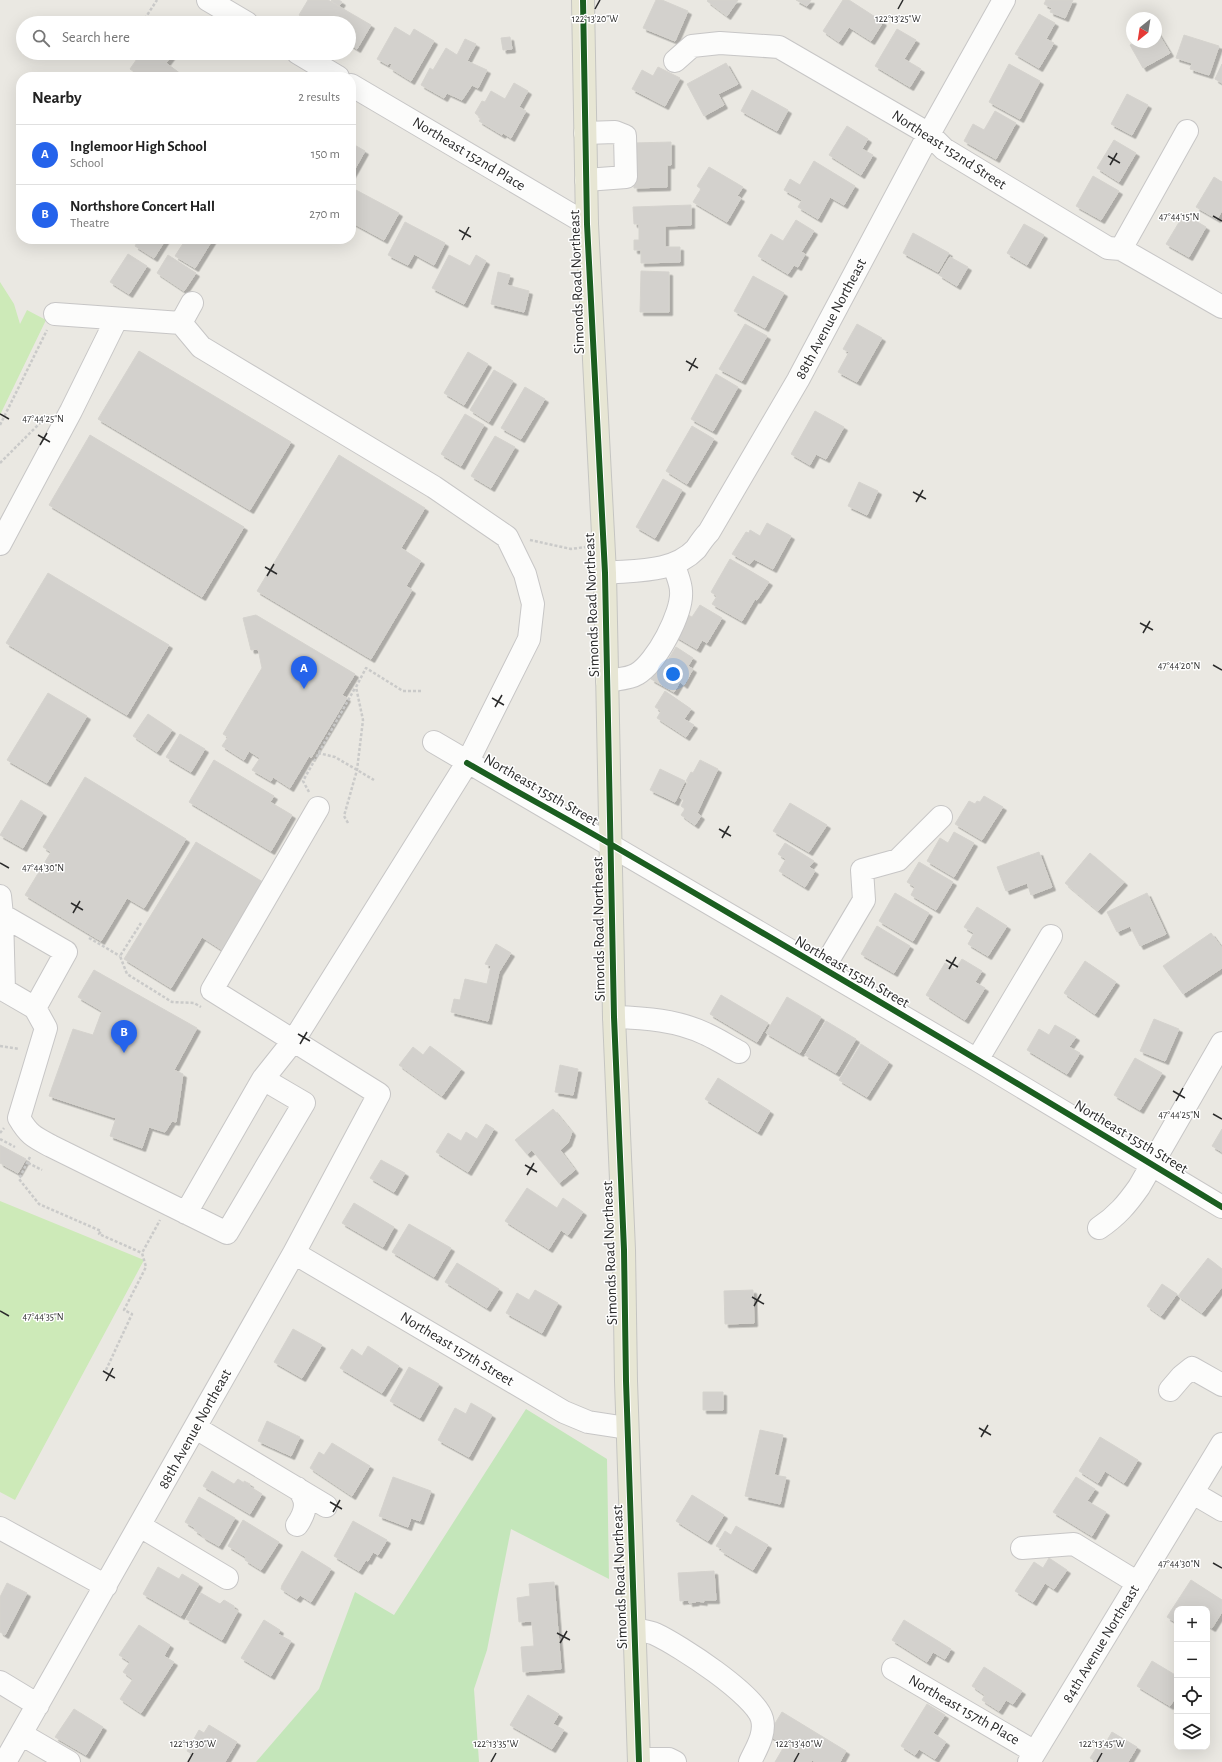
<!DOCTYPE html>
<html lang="en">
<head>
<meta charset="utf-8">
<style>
  :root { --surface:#fff; --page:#f6f6f6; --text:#222; --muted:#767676; --line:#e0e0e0; --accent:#2563eb }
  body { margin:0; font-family:"Alegreya Sans",sans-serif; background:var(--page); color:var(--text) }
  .controls { position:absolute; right:12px; bottom:12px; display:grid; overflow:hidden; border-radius:8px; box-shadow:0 4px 16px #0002 }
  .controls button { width:36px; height:36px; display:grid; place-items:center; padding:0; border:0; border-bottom:1px solid var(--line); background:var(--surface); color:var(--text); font:20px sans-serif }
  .compass { position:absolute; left:1126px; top:12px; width:36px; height:36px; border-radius:50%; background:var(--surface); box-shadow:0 4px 16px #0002; rotate:210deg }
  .you { position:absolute; left:673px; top:674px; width:14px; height:14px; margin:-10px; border:3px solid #fff; border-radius:50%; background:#1a73e8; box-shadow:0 0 0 6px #1a73e833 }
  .badge { display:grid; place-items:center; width:26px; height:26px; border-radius:50%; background:var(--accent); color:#fff; font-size:13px; font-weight:700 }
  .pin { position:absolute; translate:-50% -33px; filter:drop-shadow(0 1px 2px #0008) }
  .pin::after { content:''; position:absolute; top:21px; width:14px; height:12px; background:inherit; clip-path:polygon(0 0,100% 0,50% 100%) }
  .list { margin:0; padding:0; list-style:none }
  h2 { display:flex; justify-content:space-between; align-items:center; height:52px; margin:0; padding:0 16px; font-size:17px }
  h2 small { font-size:13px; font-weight:400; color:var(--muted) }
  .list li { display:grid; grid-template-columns:26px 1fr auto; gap:12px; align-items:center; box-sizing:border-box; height:60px; padding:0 16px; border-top:1px solid var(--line) }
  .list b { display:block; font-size:15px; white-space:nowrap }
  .list p { margin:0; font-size:13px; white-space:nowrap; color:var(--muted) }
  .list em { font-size:13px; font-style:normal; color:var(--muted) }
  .icon { flex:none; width:22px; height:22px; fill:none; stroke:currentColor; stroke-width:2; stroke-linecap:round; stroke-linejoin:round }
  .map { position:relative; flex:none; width:1222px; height:1762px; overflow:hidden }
  .search { position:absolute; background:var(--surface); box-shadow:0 4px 16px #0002; left:16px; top:16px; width:340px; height:44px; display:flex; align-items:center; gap:10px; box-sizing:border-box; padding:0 14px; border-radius:22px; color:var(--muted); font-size:15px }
  .panel { position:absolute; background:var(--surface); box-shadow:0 4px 16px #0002; left:16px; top:72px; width:340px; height:172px; border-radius:16px }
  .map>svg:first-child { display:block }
</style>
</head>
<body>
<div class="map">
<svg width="1222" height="1762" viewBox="0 0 1222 1762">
  <defs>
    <filter id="shadow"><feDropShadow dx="3.5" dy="3.5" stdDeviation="0" flood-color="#0004"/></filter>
  </defs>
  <rect width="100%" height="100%" fill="#eae8e2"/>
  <path fill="#c4e6ba" d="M526,1409L607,1459L609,1579L511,1529L487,1650L474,1689L479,1762H256L319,1689L355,1592L394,1615Z"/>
  <path fill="#cdeab8" d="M0,282L14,304L20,324L27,310L46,320L0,415Z
    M0,1201L144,1260L15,1500L0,1492Z"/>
  <path fill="#d3d1cd" stroke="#d5d3ce" filter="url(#shadow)" d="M308,0H328L371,25L357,49L349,44V23H312L299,15Z
    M332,0H339L342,2L339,6L331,1Z
    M656,0H662L688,11L675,41L643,28Z
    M708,0H738L727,16L707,1Z
    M796,0H811L807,6Z
    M843,0H849L883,22L871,41L849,27L839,42L823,31Z
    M1046,0H1073L1065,18L1050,12L1052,8L1044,4Z
    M1039,14L1055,23L1046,39L1054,43L1039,68L1015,54Z
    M395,27L410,36L414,29L434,41L411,81L390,68L392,64L389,63L388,65L377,59Z
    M897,29L916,40L904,59L921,69L910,87L875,66Z
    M1156,30L1170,53L1143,68L1130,45L1136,42H1156Z
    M1184,35L1219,46L1209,75L1190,69L1192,63L1176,58Z
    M510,37L512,49L503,50L501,38Z
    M465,39L476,44L467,61L487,70L478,88L472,85L462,100L447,93L444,98L421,85L430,68L433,70L446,48L457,55Z
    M141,53H150L155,56L157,53H170L172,55L166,63L185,77H141L130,69Z
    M726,63L738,84L718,94L724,105L704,116L687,84Z
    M1009,64L1040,81L1020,119L989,102Z
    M1222,64V83L1215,79Z
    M658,67L680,78L665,106L632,89L642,70L653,76Z
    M514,83L528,91L519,107L526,111L511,138L503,133L502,135L479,121L481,118L475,113L482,101L485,102L491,91L505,99Z
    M752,90L788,110L777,131L741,111Z
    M1127,94L1148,105L1132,135L1111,124Z
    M995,111L1016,123L996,159L964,141L973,124L984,130Z
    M847,126L868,139L862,149L873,155L861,175L829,155Z
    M1114,140L1136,153L1119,182L1097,168Z
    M671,142V165H667V187L634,188L633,143Z
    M351,143L365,151L351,176Z
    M814,161L855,186L844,205L830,197L818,219L798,207L802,200L784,190L790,179L800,185Z
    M709,167L743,187L737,196L741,198L727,222L693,202L701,189L697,186Z
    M1093,176L1119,191L1101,220L1076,206Z
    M1214,177L1222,182V211L1217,219L1196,207Z
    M356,190L399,213L384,240L351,222V199Z
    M691,205V225L665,226V247H680V262L641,263V250H634V240H639V224H634L633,207Z
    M1184,214L1206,227L1189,257L1166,244Z
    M796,220L814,231L801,252L805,254L798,267L794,265L788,274L758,256L771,234L783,241Z
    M405,222L445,243L434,265L414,254L408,265L388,255Z
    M1024,224L1044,235L1027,265L1007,253Z
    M913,233L949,253L938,272L903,253Z
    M139,239H166L154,258L135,246Z
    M186,239H213L195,268L175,256Z
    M128,254L147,266L129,294L110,282Z
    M168,255L196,273L184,291L157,273Z
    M449,255L470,266L476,255L486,261L464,304L432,288Z
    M950,257L968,267L957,286L939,275Z
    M641,271L669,272V312H640Z
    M498,272L510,275L507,285L529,291L524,312L491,304Z
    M753,276L784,293L765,328L734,311Z
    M745,324L767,336L742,381L719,369Z
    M857,324L882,338L857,382L838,372L849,352L843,349Z
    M139,351L291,442L250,510L98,419Z
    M468,352L488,364L464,405L444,393Z
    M494,370L513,381L489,422L470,410Z
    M716,374L738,387L713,431L691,419Z
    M525,387L545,399L521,439L501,428Z
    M815,411L844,427L826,459L816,454L810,465L791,454Z
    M465,414L484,425L461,466L441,454Z
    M692,426L714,439L687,484L666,471Z
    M90,435L244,527L202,597L49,505Z
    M495,436L515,447L491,488L471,476Z
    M339,455L425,508L401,548L421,561L406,586L412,590L371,659L257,591Z
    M663,479L682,490L655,538L636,527Z
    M859,482L878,491L867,515L848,506Z
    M767,523L791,536L773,569L754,559L750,564L732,554L746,532L749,533L750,530L760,536Z
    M730,559L769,582L757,600L755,599L742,621L712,604L717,596L711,592Z
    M48,573L169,645L127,715L6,643Z
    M700,605L722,618L707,643L702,640L697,649L675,636L688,615L692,617Z
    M256,615L355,674L342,695L347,698L311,758L309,756L290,788L273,777L271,781L252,770L260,758L249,751L244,760L222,746L228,737L223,734L262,668L258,649L251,650L243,618Z
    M676,647L693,658L688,666L693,669L684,685L680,682L674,692L651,679L664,658L668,660Z
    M665,691L691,709L684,719L694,725L686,737L657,718L661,711L655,707Z
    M48,693L87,716L47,783L7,760Z
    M148,714L172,730L157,752L133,736Z
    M180,734L205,749L191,772L166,757Z
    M214,760L274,796L270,802L292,815L271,851L189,802Z
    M700,760L718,769L697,813L701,816L695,825L681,815L685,809L681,806L684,800L680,798L688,782L686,781L691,772L693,773Z
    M660,769L685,781L675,802L650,790Z
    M85,777L186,839L144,908L127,898L101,941L25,895L51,852L43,847Z
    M984,796L1003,807L982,840L955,824L969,801L975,804L977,801L980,802Z
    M21,800L43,813L23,848L0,835Z
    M790,803L827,825L809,852L773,831Z
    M954,832L974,843L954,877L927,861L940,838L948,843Z
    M196,842L263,882L222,950L202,937L171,988L124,959Z
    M785,843L814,861L809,867L815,871L805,887L779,871L786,859L778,854Z
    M1039,852L1052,887L1031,895L1027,883L1006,891L997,867Z
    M1090,853L1124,882L1098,911L1065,883Z
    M919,862L953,882L936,910L911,895L915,887L907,882Z
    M895,893L929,913L913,941L879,921Z
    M1147,893L1166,934L1140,946L1130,926L1117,932L1107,912Z
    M977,907L1007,926L988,956L968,944L974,933L964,927Z
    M877,926L910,946L894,973L861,954Z
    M1211,933L1222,948V968L1183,994L1163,966Z
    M496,944L511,953L499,972L488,1021L451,1012L454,999L460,1000L465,979L487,984L491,966L485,964Z
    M962,959L982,971L975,982L985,988L965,1020L926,995L945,963L955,970Z
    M1085,961L1116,982L1095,1014L1064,993Z
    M94,970L197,1028L174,1070L183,1074L176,1122L172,1121L165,1132L149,1127L142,1148L110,1136L116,1118L49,1096L73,1029L93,1035L102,1011L78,997Z
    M721,995L768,1023L757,1042L710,1014Z
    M787,997L821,1017L800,1053L766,1033Z
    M1154,1019L1179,1029L1165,1061L1140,1051Z
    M826,1021L856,1039L836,1073L805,1055Z
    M1055,1025L1076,1037L1069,1047L1080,1053L1067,1074L1027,1050L1039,1029L1049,1035Z
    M861,1044L889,1062L867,1097L839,1080Z
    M430,1046L461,1069L442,1096L399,1065L413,1047L423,1055Z
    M1135,1058L1162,1073L1140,1110L1114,1095Z
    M560,1065L578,1069L573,1095L555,1092Z
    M718,1078L770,1111L758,1132L705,1099Z
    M553,1109L572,1132L568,1143L560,1150L575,1170L559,1183L532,1150L527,1154L515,1140Z
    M486,1124L494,1129L468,1172L436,1152L448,1133L461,1141L466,1132L477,1139Z
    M1222,1129V1152L1212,1146Z
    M0,1145L26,1159L18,1173L0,1163Z
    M381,1160L405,1173L394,1192L370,1178Z
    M527,1188L557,1208L563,1198L583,1212L568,1235L561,1230L549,1249L505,1221Z
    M354,1203L394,1227L383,1247L342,1223Z
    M409,1224L451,1248L434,1277L392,1252Z
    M1208,1258L1222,1269V1287L1202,1313L1178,1296Z
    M457,1263L499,1289L487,1308L445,1282Z
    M1162,1284L1177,1294L1161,1316L1147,1306Z
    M535,1290L558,1303L542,1333L506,1313L517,1293L529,1300Z
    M753,1290L754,1323L725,1324L724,1291Z
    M293,1329L322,1345L302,1378L274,1362Z
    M368,1346L399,1366L382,1393L340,1368L352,1349L362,1356Z
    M409,1367L439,1384L420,1418L390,1401Z
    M703,1392H723V1410H703Z
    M471,1403L492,1415L469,1457L438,1440L455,1408L466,1414Z
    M267,1421L300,1437L291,1456L258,1441Z
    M760,1430L783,1435L774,1475L786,1477L780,1504L745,1496Z
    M1100,1437L1138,1460L1124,1483L1105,1471L1098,1483L1079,1471Z
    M332,1443L370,1466L352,1496L310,1468L319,1452L324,1455Z
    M212,1471L234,1484L238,1479L244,1483V1481L250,1484L249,1486L262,1494L250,1514L203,1486Z
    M393,1477L431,1491L420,1521L411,1518L408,1527L379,1516Z
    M1076,1477L1095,1489L1087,1501L1106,1512L1092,1536L1053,1512Z
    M692,1495L724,1515L708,1541L676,1521Z
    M199,1497L235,1518L219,1546L203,1537L202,1535L194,1530L195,1528L185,1522Z
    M243,1520L279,1542L261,1570L245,1560L246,1557L228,1546Z
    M353,1521L387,1540L378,1555L373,1552L368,1561L366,1560L359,1571L334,1556Z
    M736,1526L768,1545L753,1570L721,1551L722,1549L716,1546L725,1531L731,1535Z
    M302,1551L331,1569L311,1602L300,1595L297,1599L281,1589L282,1585Z
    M1049,1558L1067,1570L1054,1589L1045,1583L1033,1602L1015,1591L1034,1562L1043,1568Z
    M158,1567L179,1579L182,1574L199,1584L181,1616L143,1594Z
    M714,1571L716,1600H703L704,1602L696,1601V1602L689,1603V1600L680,1601L678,1573Z
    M1191,1580L1222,1600V1612L1212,1628L1207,1625V1609H1177V1623L1167,1617Z
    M554,1582L561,1669L523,1672L521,1647L534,1646L532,1621L519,1622L517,1598L530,1596L529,1584Z
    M7,1583L27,1593L5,1635L0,1632V1597Z
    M201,1593L220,1604L224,1600L234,1606V1609L238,1611L222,1640L186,1619Z
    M264,1620L280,1630L278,1634L291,1641L271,1676L241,1658Z
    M904,1620L951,1649L945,1659L933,1652L927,1662L892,1640Z
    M139,1625L170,1645L164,1656L174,1662L141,1713L120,1699L133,1679L123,1672L130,1662L119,1655Z
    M1152,1661L1177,1676V1695L1170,1706L1137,1686Z
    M984,1667L1022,1691L1013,1704L1006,1700L999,1711L982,1700L985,1695L972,1686Z
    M528,1695L559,1714L553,1724L564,1730L552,1749L510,1725Z
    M927,1704L945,1715L933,1733L946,1742L935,1759L919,1749L915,1755L901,1746Z
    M74,1709L103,1727L86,1755L55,1737Z
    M782,1712L846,1751L840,1762H815L812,1760L811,1762H775L785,1745L768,1735Z
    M209,1725L237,1742L225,1762H187L192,1754L187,1751L199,1730L204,1733Z
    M1112,1732L1137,1747L1128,1762H1095V1761L1090,1758L1101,1741L1105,1744Z"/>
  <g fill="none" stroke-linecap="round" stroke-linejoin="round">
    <defs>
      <path id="minor" d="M208,0L247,23
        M298,53L338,77
        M675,61L692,46L720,43L779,47L929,134L944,149L1108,248L1121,249L1222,307
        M351,85L587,224
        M585,133L615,132L625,136L626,177L586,180
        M1121,249L1187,131
        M55,314L181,323L201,347L434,487L507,537L525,574L533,604L529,639L467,763L294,1040L263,1079
        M181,323L192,303
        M0,544L71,411L116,320
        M605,573C636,570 673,573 696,549C700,543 704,537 709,532L798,380L929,134L1004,0
        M607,681C617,679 629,679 637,674C656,663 683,613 681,591C681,583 676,573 674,565
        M434,742L977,1060L1222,1207
        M0,896L2,915L66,952L35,1008L46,1028L19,1118C29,1135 34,1137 51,1146L227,1233L304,1103L263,1079L186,1213
        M2,915L4,990L35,1008
        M823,969L864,900L862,870L898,860L941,817
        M614,1017C645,1018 677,1020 706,1034C717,1039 728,1046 739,1052
        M977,1060L1051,936
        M1099,1228C1117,1216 1127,1204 1139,1187L1222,1043
        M294,1253L564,1412L588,1422L627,1428
        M1170,1390L1182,1376L1192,1368L1222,1385
        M196,1428L326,1506
        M297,1488C309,1500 306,1512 297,1525
        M1193,1493L1222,1510
        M140,1526L227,1578
        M0,1528L106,1586
        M1022,1548L1074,1544L1138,1583
        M635,1629C641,1631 649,1631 655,1634C679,1645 756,1695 762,1719C766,1734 756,1749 750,1762
        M893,1669L1035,1752
        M0,1682L38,1705
        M21,1734L69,1762
        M639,1759H669L675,1762
        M5,1762L294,1253L379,1094L212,990L318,808
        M1029,1762L1222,1444"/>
      <path id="major" d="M583,0L587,224L605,573L614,1017L624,1250L626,1381L639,1762"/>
    </defs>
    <use href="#minor" stroke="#c7c6c6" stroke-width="24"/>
    <use href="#major" stroke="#c5c5c2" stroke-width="24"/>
    <path stroke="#cacac9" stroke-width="2.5" stroke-dasharray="3 2" stroke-linecap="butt" d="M142,23L157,0
      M57,239H80
      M0,425L47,330
      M0,463L45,418
      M530,540L571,549L585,547
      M318,753L335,757L374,780
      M309,792L303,781L355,688
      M348,823L344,816L357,770L363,720L356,687L366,668L403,691H423
      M141,923L120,956L127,974L172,1002L194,1003L201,1007
      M89,938L120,956
      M0,1046L19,1049
      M0,1133L4,1128
      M0,1139L15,1147
      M30,1157L19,1179L39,1204L101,1231L99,1234L142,1253
      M28,1163L42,1170
      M106,1370L132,1314L124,1310L146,1267L142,1253L160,1220"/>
    <use href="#minor" stroke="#fcfcfb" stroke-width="22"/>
    <use href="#major" stroke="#e7e6d4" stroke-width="22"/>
    <defs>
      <path id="cycleway" d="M583,0L587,224L605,573L614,1017L624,1250L626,1381L639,1762
        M467,763C515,791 564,817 612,845C817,964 1020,1084 1222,1207"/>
    </defs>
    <use href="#cycleway" stroke="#fff" stroke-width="8"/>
    <use href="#cycleway" stroke="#1b5e20" stroke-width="6"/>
  </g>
  <path fill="none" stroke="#2b2b2b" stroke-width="1.5" d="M595,9L600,0M898,9L903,0M1108,156L1120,163M1110,165L1117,153M1213,216L1222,221M459,230L471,237M462,240L469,227M686,361L698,368M689,371L696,358M0,414L9,419M38,435L50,442M40,445L47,433M913,492L926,499M916,502L923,490M265,567L277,574M267,576L274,564M1140,623L1153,630M1143,633L1150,621M1213,665L1222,670M492,698L504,705M495,707L502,695M719,829L731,836M722,838L729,826M0,863L9,868M71,903L83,910M73,913L80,901M946,960L958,967M949,969L956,957M298,1034L310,1041M300,1044L307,1032M1173,1091L1185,1098M1176,1101L1183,1088M1213,1114L1222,1119M525,1165L537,1172M527,1175L534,1163M752,1297L764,1304M754,1306L761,1294M0,1311L9,1316M103,1371L115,1378M106,1381L113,1368M979,1428L991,1435M981,1437L988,1425M330,1502L342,1509M333,1512L340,1500M1213,1563L1222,1568M557,1633L570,1640M560,1643L567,1631M188,1762L193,1753M491,1762L496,1753M794,1762L799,1753M1097,1762L1102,1753"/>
  <g text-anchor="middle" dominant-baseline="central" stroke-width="3" stroke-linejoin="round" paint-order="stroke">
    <g font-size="15" fill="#2b2b2b" stroke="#fff">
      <text transform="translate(949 150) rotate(33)">Northeast 152nd Street</text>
      <text transform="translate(469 154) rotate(31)">Northeast 152nd Place</text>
      <text transform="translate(577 282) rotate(-92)">Simonds Road Northeast</text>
      <text transform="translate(831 319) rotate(-62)">88th Avenue Northeast</text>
      <text transform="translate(592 605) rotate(-92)">Simonds Road Northeast</text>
      <text transform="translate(541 790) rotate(30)">Northeast 155th Street</text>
      <text transform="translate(599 929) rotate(-91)">Simonds Road Northeast</text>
      <text transform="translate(852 972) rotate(30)">Northeast 155th Street</text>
      <text transform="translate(1131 1137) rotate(31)">Northeast 155th Street</text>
      <text transform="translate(610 1253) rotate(-92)">Simonds Road Northeast</text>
      <text transform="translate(457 1349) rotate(31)">Northeast 157th Street</text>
      <text transform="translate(195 1429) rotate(-61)">88th Avenue Northeast</text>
      <text transform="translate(620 1577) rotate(-92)">Simonds Road Northeast</text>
      <text transform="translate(1101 1644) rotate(-59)">84th Avenue Northeast</text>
      <text transform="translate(964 1710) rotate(30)">Northeast 157th Place</text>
    </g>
  </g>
  <g font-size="10" text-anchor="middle" fill="#2b2b2b" stroke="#fff" stroke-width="3" stroke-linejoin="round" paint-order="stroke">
    <text x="595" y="22">122°13'20"W</text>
    <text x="898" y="22">122°13'25"W</text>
    <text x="1179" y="220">47°44'15"N</text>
    <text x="43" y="422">47°44'25"N</text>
    <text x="1179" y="669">47°44'20"N</text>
    <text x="43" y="871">47°44'30"N</text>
    <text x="1179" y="1118">47°44'25"N</text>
    <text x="43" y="1320">47°44'35"N</text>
    <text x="1179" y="1567">47°44'30"N</text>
    <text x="193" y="1747">122°13'30"W</text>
    <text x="496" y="1747">122°13'35"W</text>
    <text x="799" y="1747">122°13'40"W</text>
    <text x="1102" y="1747">122°13'45"W</text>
  </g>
</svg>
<div class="controls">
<button>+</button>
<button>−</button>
<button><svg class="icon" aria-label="locate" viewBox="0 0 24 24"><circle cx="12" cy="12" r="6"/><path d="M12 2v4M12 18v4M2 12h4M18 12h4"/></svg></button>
<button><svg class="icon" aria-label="layers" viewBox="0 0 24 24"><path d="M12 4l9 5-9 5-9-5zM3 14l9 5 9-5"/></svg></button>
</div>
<svg class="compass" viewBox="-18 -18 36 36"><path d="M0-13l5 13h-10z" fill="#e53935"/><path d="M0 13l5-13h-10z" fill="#767676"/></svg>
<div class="you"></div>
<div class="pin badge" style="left:304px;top:689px">A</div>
<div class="pin badge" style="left:124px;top:1053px">B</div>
<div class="search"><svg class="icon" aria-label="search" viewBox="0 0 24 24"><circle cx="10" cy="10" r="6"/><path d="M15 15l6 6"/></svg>Search here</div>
<section class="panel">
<h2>Nearby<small>2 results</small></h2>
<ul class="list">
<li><span class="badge">A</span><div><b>Inglemoor High School</b><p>School</p></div><em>150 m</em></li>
<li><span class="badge">B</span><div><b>Northshore Concert Hall</b><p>Theatre</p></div><em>270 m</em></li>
</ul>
</section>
</div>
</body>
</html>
